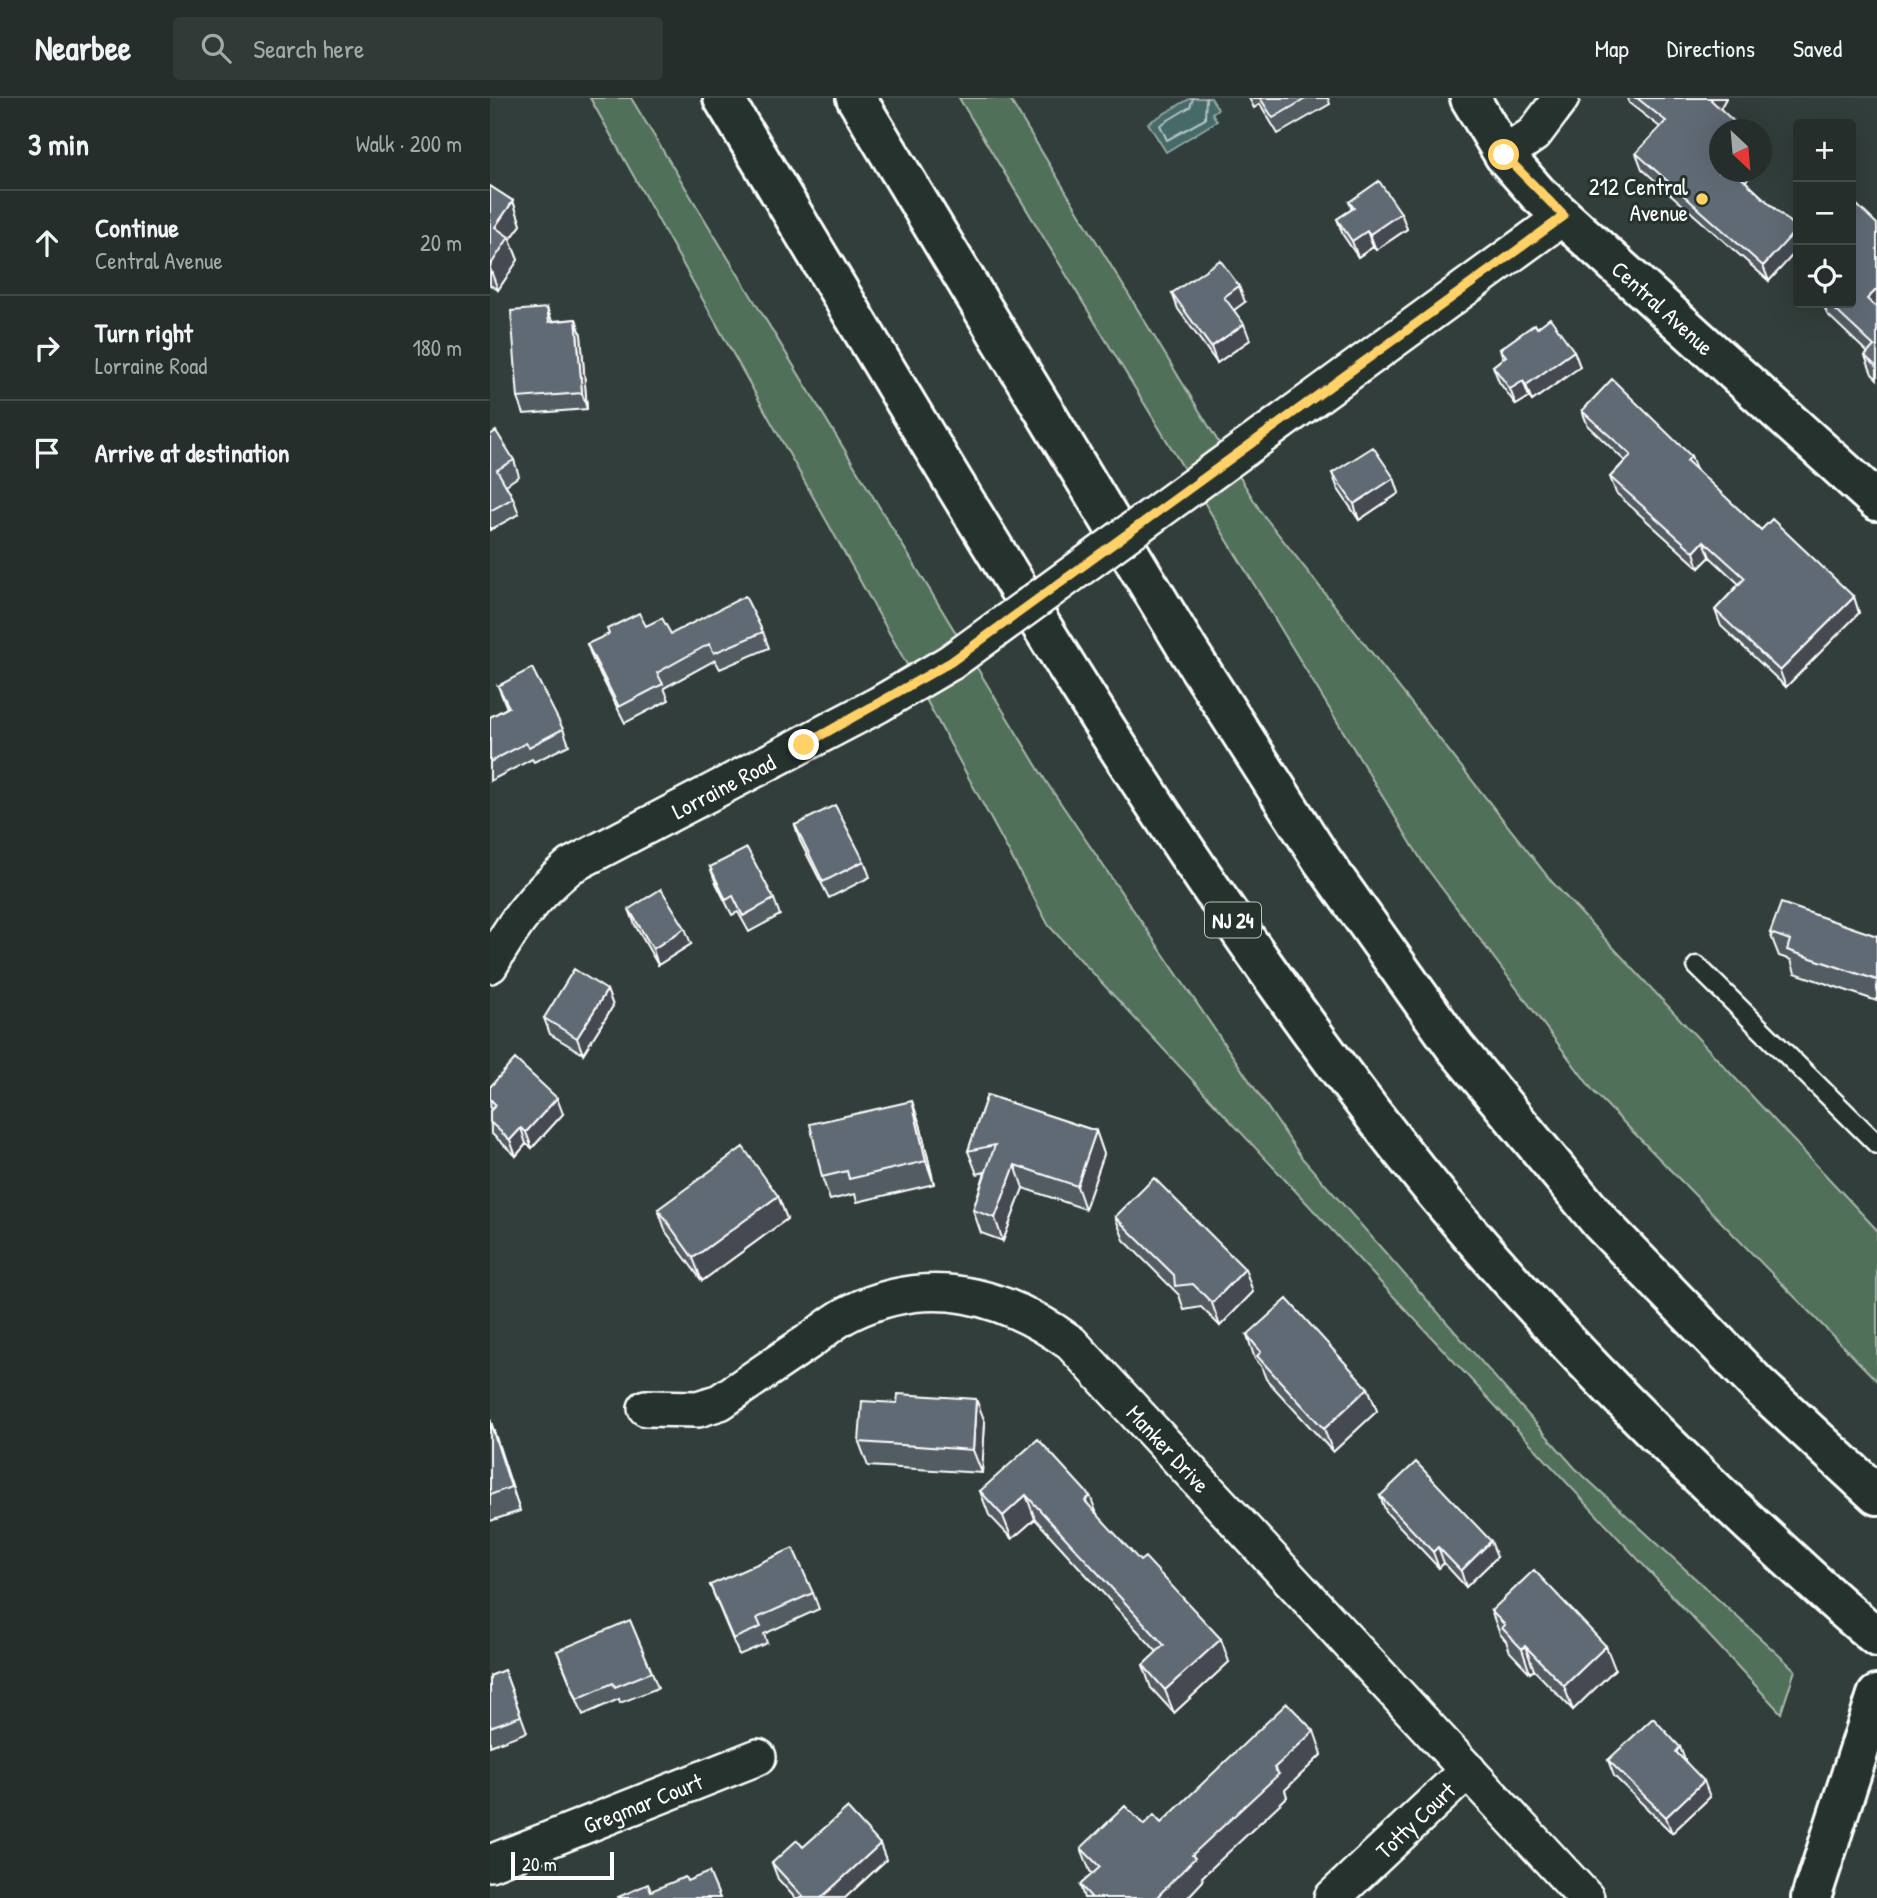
<!DOCTYPE html>
<html lang="en">
<head>
<meta charset="utf-8">
<style>
  :root { --surface:#262e2c; --page:#323a38; --text:#f1f3f6; --muted:#a4a8a9; --line:#424a48 }
  body { margin:0; font-family:"Patrick Hand",sans-serif; background:var(--page); color:var(--text) }
  .controls { position:absolute; right:21px; top:21px; display:grid; overflow:hidden; border-radius:7px; box-shadow:0 7px 28px #0002 }
  .controls button { width:63px; height:63px; display:grid; place-items:center; padding:0; border:0; border-bottom:2px solid var(--line); background:var(--surface); color:var(--text); font:35px sans-serif }
  .compass { position:absolute; left:1219px; top:21px; width:63px; height:63px; border-radius:50%; background:var(--surface); box-shadow:0 7px 28px #0002; rotate:154deg }
  .scale { position:absolute; left:21px; bottom:18px; width:103px; box-sizing:border-box; padding-left:7px; border:4px solid #fff; border-top:0; font-size:19px; line-height:24px; white-space:nowrap; color:#fff; -webkit-text-stroke:5px #26332d; paint-order:stroke }
  .stop { position:absolute; width:21px; height:21px; margin:-16px; border:5px solid #ffd166; border-radius:50%; background:#fff }
  .stop.end { background:#ffd166; border-color:#fff; box-shadow:0 2px 7px #0008 }
  .list { margin:0; padding:0; list-style:none }
  h2 { display:flex; justify-content:space-between; align-items:center; height:91px; margin:0; padding:0 28px; font-size:30px }
  h2 small { font-size:23px; font-weight:400; color:var(--muted) }
  .list li { display:grid; grid-template-columns:46px 1fr auto; gap:21px; align-items:center; box-sizing:border-box; height:105px; padding:0 28px; border-top:2px solid var(--line) }
  .list b { display:block; font-size:26px; white-space:nowrap }
  .list p { margin:0; font-size:23px; white-space:nowrap; color:var(--muted) }
  .list em { font-size:23px; font-style:normal; color:var(--muted) }
  .icon { flex:none; width:38px; height:38px; fill:none; stroke:currentColor; stroke-width:2; stroke-linecap:round; stroke-linejoin:round }
  .map { position:relative; flex:none; width:1387px; height:1800px; overflow:hidden }
  header { display:flex; align-items:center; gap:42px; box-sizing:border-box; height:98px; padding:0 35px; background:var(--surface); border-bottom:2px solid var(--line) }
  header strong { font-size:33px }
  nav { display:flex; gap:38px; margin-inline-start:auto; font-size:24px }
  .search { width:490px; height:63px; background:var(--page); display:flex; align-items:center; gap:18px; box-sizing:border-box; padding:0 24px; border-radius:7px; color:var(--muted); font-size:26px }
  main { display:flex }
  aside { flex:1; background:var(--surface) }
  .map>svg:first-child { display:block }
</style>
</head>
<body>
<header>
<strong>Nearbee</strong>
<div class="search"><svg class="icon" aria-label="search" viewBox="0 0 24 24"><circle cx="10" cy="10" r="6"/><path d="M15 15l6 6"/></svg>Search here</div>
<nav><a>Map</a><a>Directions</a><a>Saved</a></nav>
</header>
<main>
<aside>
<h2>3 min<small>Walk · 200 m</small></h2>
<ul class="list">
<li><svg class="icon" aria-label="ahead" viewBox="0 0 24 24"><path d="M12 20V5M6 11l6-6 6 6"/></svg><div><b>Continue</b><p>Central Avenue</p></div><em>20 m</em></li>
<li><svg class="icon" aria-label="right" viewBox="0 0 24 24"><path d="M7 20v-9h11M14 6l5 5-5 5"/></svg><div><b>Turn right</b><p>Lorraine Road</p></div><em>180 m</em></li>
<li><svg class="icon" aria-label="arrive" viewBox="0 0 24 24"><path d="M6 21V4h12l-3 4 3 4H6"/></svg><div><b>Arrive at destination</b></div></li>
</ul>
</aside>
<div class="map">
<svg width="1387" height="1800" viewBox="0 0 1387 1800">
  <rect width="100%" height="100%" fill="#323e3b"/>
  <filter id="ink" filterUnits="userSpaceOnUse"><feTurbulence type="fractalNoise" baseFrequency=".0143" numOctaves="2"/><feDisplacementMap in="SourceGraphic" scale="14" xChannelSelector="R" yChannelSelector="G"/><feConvolveMatrix kernelMatrix="1 2 1 2 8 2 1 2 1" color-interpolation-filters="sRGB"/></filter>
  <g filter="url(#ink)">
    <path fill="#51705a" stroke="#a8b8ac" stroke-width="2" d="M100,0H141L557,685L812,1060L1085,1370L1305,1572L1291,1615L559,828L425,581Z
      M469,0H519L771,414L1062,784L1387,1132V1283L1104,994L933,765Z"/>
    <path fill="#456a68" stroke="#8fa6a4" stroke-width="2" d="M701,0H721L728,11L722,15L727,23L676,54L658,25Z"/>
    <g fill="none" stroke-linecap="round" stroke-linejoin="round">
      <path stroke="#b5c3c3" stroke-width="2" d="M703,0L700,9L670,27L677,42L715,21L716,0"/>
      <defs>
        <path id="service" d="M1207,868L1387,1046"/>
        <g id="minor">
          <path d="M1014,57L1044,36L1071,0"/>
          <path d="M754,351L1074,118"/>
          <path id="s1" d="M0,867C24,825 43,799 80,768L388,607L461,564"/>
          <path id="s2" d="M156,1310L208,1311L230,1304C259,1284 288,1264 318,1244C332,1234 346,1221 362,1214C440,1177 513,1196 581,1245L1096,1800"/>
          <path id="s3" d="M0,1765L268,1659"/>
          <path id="s4" d="M842,1800L978,1672"/>
        </g>
        <g id="secondary">
          <path id="s5" d="M980,0L1014,57L1048,96L1387,403"/>
          <path d="M1321,1800L1387,1597"/>
        </g>
        <path id="motorway" d="M233,0C440,341 640,698 882,1015C996,1164 1127,1302 1264,1429C1305,1466 1344,1505 1387,1539
          M366,0L698,552L832,762L965,949L1111,1125L1268,1287L1387,1397"/>
      </defs>
      <use href="#service" stroke="#fff" stroke-width="23"/>
      <use href="#minor" stroke="#fff" stroke-width="40"/>
      <use href="#secondary" stroke="#fff" stroke-width="44"/>
      <use href="#motorway" stroke="#fff" stroke-width="44"/>
      <use href="#service" stroke="#26332d" stroke-width="18"/>
      <use href="#minor" stroke="#26332d" stroke-width="35"/>
      <use href="#secondary" stroke="#26332d" stroke-width="38"/>
      <use href="#motorway" stroke="#26332d" stroke-width="38"/>
      <defs>
        <path id="minor-bridge" d="M461,564L754,351"/>
      </defs>
      <use href="#minor-bridge" stroke="#fff" stroke-width="40" stroke-linecap="butt"/>
      <use href="#minor-bridge" stroke="#26332d" stroke-width="35"/>
    </g>
    <path fill="#535b64" stroke="#fff" stroke-width="2" d="M759,0H838L840,6L788,36L770,6L764,10Z
      M1138,0H1236L1230,11L1255,83L1308,134V151L1279,183L1152,71L1146,55L1170,29L1139,5Z
      M0,88L23,103L31,127L20,142L28,162L8,192L0,187Z
      M859,104L911,115L917,131L886,152L883,149L868,159L853,137L847,121L862,111Z
      M1387,126V281L1382,276L1375,258L1378,255L1337,216L1333,205H1361Z
      M682,195L755,204L744,212L760,242L727,265L688,211Z
      M57,210L62,223L86,221L91,237L97,311L34,316L28,300Z
      M1047,230L1084,253L1090,269L1042,303L1039,299L1026,307L1009,284L1003,268L1013,260L1010,251Z
      M1092,313L1201,358L1205,371L1271,432L1364,499L1369,515L1296,589L1231,528L1225,512L1249,486L1220,459L1209,470L1126,395L1120,379L1135,363L1098,328Z
      M0,337L24,362L29,378L16,387L23,400L29,416L0,432Z
      M842,375L904,380L909,395L869,422L848,391Z
      M156,528L181,536L273,534L279,550L230,571L225,562L174,590L179,602L135,625L103,562L97,546Z
      M8,588L73,631L79,647L44,664L42,661L0,683V619L17,610Z
      M305,727L374,763L380,779L339,800L310,743Z
      M220,769L284,801L290,817L259,834L248,814L242,817L226,785Z
      M139,811L201,846L168,867L145,827Z
      M1280,835L1387,838V903L1305,875L1301,862L1289,858Z
      M117,892L123,908L93,956L60,936L54,920Z
      M0,989L73,1016L42,1050L36,1046L26,1058L1,1035Z
      M497,997L606,1033L614,1056L595,1111L533,1090L513,1143L491,1135L483,1112L495,1074L487,1076L478,1053Z
      M430,1026L444,1086L367,1104L365,1096L340,1102L332,1079Z
      M288,1098L297,1121L212,1183L176,1134L168,1111Z
      M625,1119L755,1171L763,1194L730,1228L711,1209L694,1212L689,1197L634,1142Z
      M757,1237L878,1290L887,1313L843,1354L776,1281L771,1268L765,1261Z
      M0,1321L30,1413L0,1423Z
      M495,1324L492,1375L378,1368L369,1344Z
      M490,1393L600,1398L607,1417L739,1564L684,1615L661,1590L653,1567L667,1554L545,1421L522,1441L499,1417Z
      M890,1398L1007,1459L976,1489L954,1465L949,1470L896,1414Z
      M220,1487L323,1495L329,1511L274,1536L277,1545L249,1557Z
      M1001,1513L1125,1571L1083,1612L1044,1572L1040,1575L1020,1554L1016,1543L1010,1536Z
      M67,1553L162,1574L168,1590L130,1605L129,1601L93,1617Z
      M14,1572L37,1634L0,1648V1578Z
      M1190,1649L1195,1663L1220,1699L1182,1735L1124,1678L1118,1662Z
      M832,1656L795,1692L797,1699L712,1779L713,1783L697,1800H594L590,1787L602,1776L600,1773L591,1750L671,1725Z
      M390,1746L396,1762L355,1800H305L288,1781L282,1765L313,1749Z"/>
    <path fill="#444a51" stroke="#fff" stroke-width="2" d="M1222,0H1236L1226,18L1221,2Z
      M1271,51L1275,62L1271,66Z
      M1245,74H1264L1250,89Z
      M23,103L31,127L20,142L28,162L8,192L0,170L5,129Z
      M911,115L917,131L886,152L880,136Z
      M1307,131L1308,151L1279,183L1273,168Z
      M877,133L883,149L868,159L862,143Z
      M749,188L755,204L740,215L734,199Z
      M1387,191V217L1377,201Z
      M57,210L63,226L59,224Z
      M86,221L91,237L97,311L92,295Z
      M754,226L760,242L727,265L721,249Z
      M1084,253L1090,269L1042,303L1036,287Z
      M1033,283L1039,299L1026,307L1020,291Z
      M1201,358L1207,374L1197,363Z
      M904,380L909,395L869,422L864,406Z
      M1214,443L1220,459L1209,470L1204,454Z
      M1364,499L1369,515L1296,589L1290,573Z
      M195,830L201,846L168,867L163,851Z
      M117,892L123,908L93,956L87,940Z
      M67,1000L73,1016L42,1050L36,1034Z
      M422,1003L430,1026L444,1086L436,1063Z
      M31,1030L36,1046L26,1058L20,1042Z
      M606,1033L614,1056L595,1111L587,1088Z
      M525,1067L533,1090L513,1143L505,1120Z
      M288,1098L297,1121L212,1183L203,1160Z
      M755,1171L763,1194L730,1228L722,1205Z
      M878,1290L887,1313L843,1354L834,1331Z
      M486,1301L495,1324L492,1375L483,1352Z
      M0,1321L30,1413L0,1324Z
      M536,1397L545,1421L522,1441L513,1418Z
      M600,1398L609,1421L595,1403Z
      M1001,1443L1007,1459L976,1489L971,1473Z
      M948,1449L954,1465L949,1470L943,1454Z
      M731,1541L739,1564L684,1615L675,1592Z
      M1035,1548L1044,1572L1040,1575L1032,1551Z
      M1116,1548L1125,1571L1083,1612L1074,1588Z
      M824,1633L832,1656L795,1692L797,1699L712,1779L713,1783L697,1800H666L702,1757L784,1670Z
      M1190,1649L1196,1665L1186,1654Z
      M1214,1683L1220,1699L1182,1735L1176,1719Z
      M390,1746L396,1762L355,1800H331Z"/>
    <path fill="#616a74" stroke="#fff" stroke-width="2" d="M770,0H817L783,20Z
      M1147,0H1222L1221,2L1253,32H1229V74H1245L1307,131L1273,168L1146,55L1176,23Z
      M889,83L911,115L880,136L877,133L862,143L847,121L864,110L859,104Z
      M0,88L23,103L5,129L19,139L0,168Z
      M1367,107L1387,126V191L1377,201L1387,210V269L1375,258L1384,248L1338,205H1361V114Z
      M730,162L749,188L734,199L754,226L721,249L682,195Z
      M57,210L59,224L86,221L92,295L28,300L21,213Z
      M1060,220L1084,253L1036,287L1033,283L1020,291L1003,268L1016,258L1010,251L1045,226L1047,230Z
      M1122,281L1201,358L1197,363L1271,432L1282,421L1364,499L1290,573L1225,512L1255,480L1214,443L1204,454L1120,379L1141,357L1092,313Z
      M6,333L24,362L7,372L23,400L0,413V337Z
      M883,349L904,380L864,406L842,375Z
      M255,498L273,534L224,555L219,546L167,575L173,586L129,609L97,546L119,536L117,531L149,515L156,528L172,520L181,536Z
      M42,570L73,631L39,649L36,645L0,664V619L19,609L8,588Z
      M345,707L374,763L333,784L305,727Z
      M257,750L284,801L253,818L243,798L236,802L220,769Z
      M171,791L195,830L163,851L139,811Z
      M1291,805L1387,838V882L1297,852L1300,842L1280,835Z
      M84,871L117,892L87,940L54,920Z
      M25,961L67,1000L36,1034L31,1030L20,1042L0,1024V1013L6,1007L0,1001V989Z
      M497,997L606,1033L587,1088L525,1067L505,1120L483,1112L505,1047L478,1053Z
      M422,1003L436,1063L359,1081L357,1073L332,1079L320,1026Z
      M253,1049L288,1098L203,1160L168,1111Z
      M664,1080L755,1171L722,1205L703,1186L685,1188L684,1177L625,1119Z
      M797,1201L878,1290L834,1331L767,1258L771,1254L757,1237Z
      M408,1296L486,1301L483,1352L369,1344L372,1303L407,1305Z
      M0,1324L21,1389L0,1397Z
      M548,1341L600,1398L595,1403L650,1463L655,1459L731,1541L675,1592L653,1567L674,1547L536,1397L513,1418L490,1393Z
      M926,1364L1001,1443L971,1473L948,1449L943,1454L890,1398Z
      M303,1450L323,1495L267,1520L271,1529L243,1541L220,1487Z
      M1044,1472L1116,1548L1074,1588L1035,1548L1032,1551L1012,1530L1015,1527L1001,1513Z
      M140,1522L162,1574L125,1589L123,1585L87,1601L67,1553Z
      M14,1572L31,1618L0,1629V1578Z
      M797,1605L824,1633L784,1670L789,1676L702,1757L705,1760L666,1800H602L590,1787L610,1769L591,1750L635,1708L654,1727L664,1717L671,1725Z
      M1163,1620L1190,1649L1186,1654L1214,1683L1176,1719L1118,1662Z
      M357,1710L390,1746L331,1800H314L282,1765L307,1742L313,1749Z
      M219,1774L230,1800H129L128,1799L158,1786L161,1793L195,1779L197,1783Z"/>
  </g>
  <g fill="none" stroke-linecap="round" stroke-linejoin="round" filter="url(#ink)">
    <path stroke="#ffd166" stroke-width="9" d="M314,647L461,564L1074,118L1014,57"/>
  </g>
  <circle fill="#ffd166" stroke="#26332d" stroke-width="2.5" cx="1212" cy="101" r="7"/>
  <g text-anchor="middle" dominant-baseline="central" stroke-width="6" stroke-linejoin="round" paint-order="stroke">
    <rect fill="#26332d" stroke="#bec2c0" stroke-width="2" x="715" y="804.5" width="56" height="35" rx="5"/>
    <g font-size="21" font-weight="bold" fill="#fff">
      <text x="743" y="822">NJ 24</text>
    </g>
    <g font-size="23" fill="#fff" stroke="#26332d" text-anchor="end">
      <text x="1198" y="88">212 Central<tspan x="1198" dy="26">Avenue</tspan></text>
    </g>
    <g font-size="23" fill="#fff" stroke="#26332d">
      <text stroke="none"><textPath href="#s5" startOffset="287">Central Avenue</textPath></text>
      <text stroke="none"><textPath href="#s1" startOffset="301">Lorraine Road</textPath></text>
      <text stroke="none"><textPath href="#s2" startOffset="612">Manker Drive</textPath></text>
      <text stroke="none"><textPath href="#s3" startOffset="164">Gregmar Court</textPath></text>
      <text stroke="none"><textPath href="#s4" startOffset="114">Totty Court</textPath></text>
    </g>
  </g>
</svg>
<div class="controls">
<button>+</button>
<button>−</button>
<button><svg class="icon" aria-label="locate" viewBox="0 0 24 24"><circle cx="12" cy="12" r="6"/><path d="M12 2v4M12 18v4M2 12h4M18 12h4"/></svg></button>
</div>
<svg class="compass" viewBox="-18 -18 36 36"><path d="M0-13l5 13h-10z" fill="#e53935"/><path d="M0 13l5-13h-10z" fill="#a4a8a9"/></svg>
<div class="scale">20 m</div>
<div class="stop" style="left:1014px;top:57px"></div>
<div class="stop end" style="left:314px;top:647px"></div>
</div>
</main>
</body>
</html>
